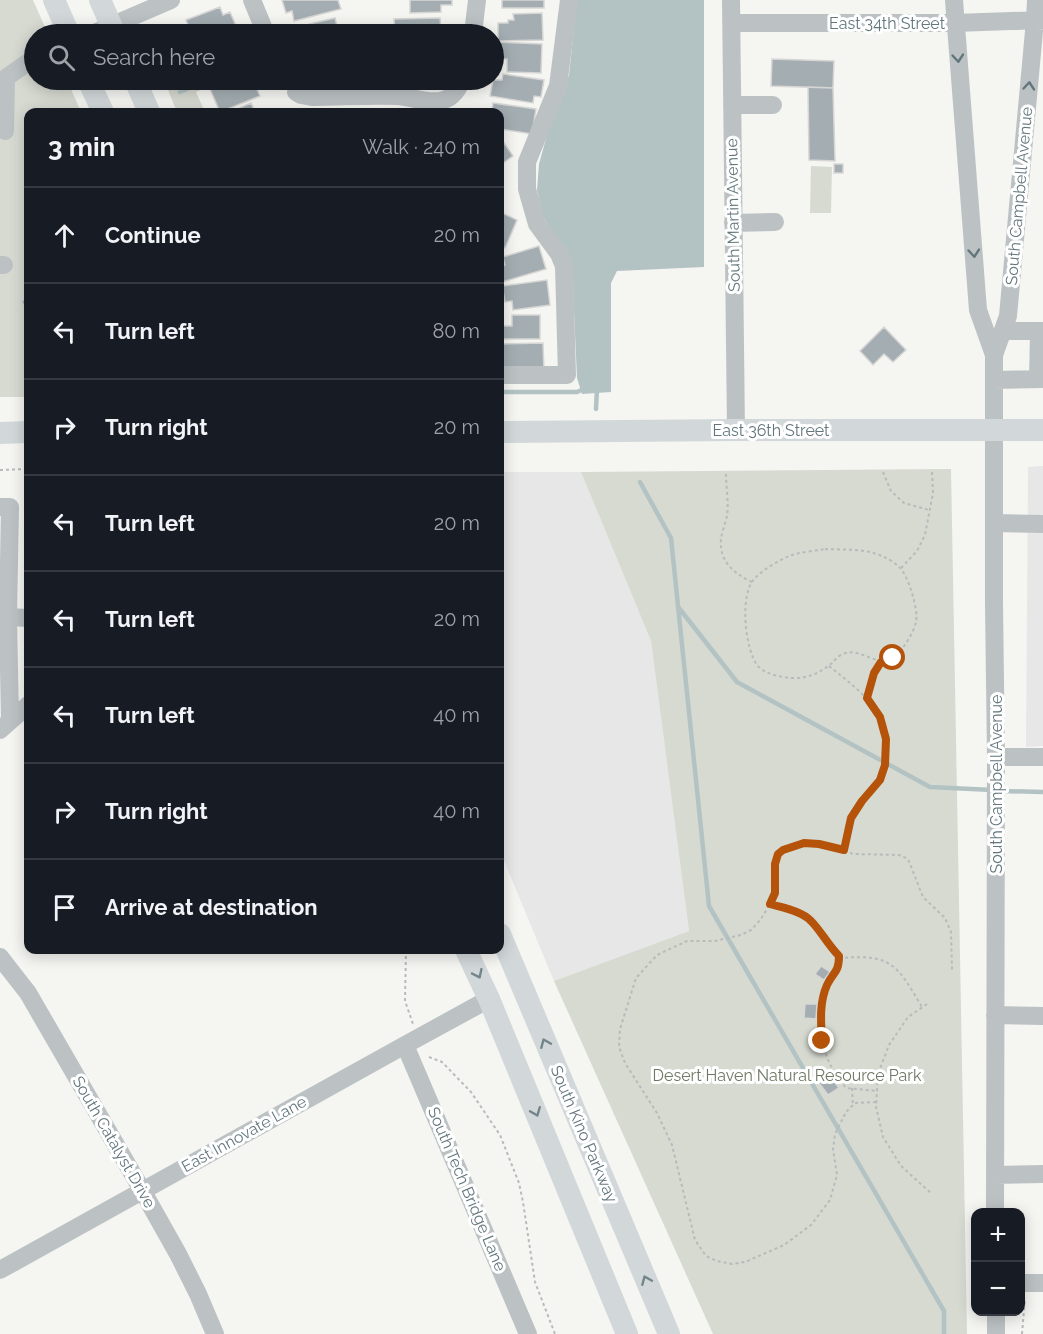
<!DOCTYPE html>
<html lang="en">
<head>
<meta charset="utf-8">
<style>
  :root { --surface:#171b24; --page:#242831; --text:#f1f3f6; --muted:#9ea1a6; --line:#363941 }
  body { margin:0; font-family:Raleway,sans-serif; background:var(--page); color:var(--text) }
  .controls { position:absolute; right:18px; bottom:18px; display:grid; overflow:hidden; border-radius:12px; box-shadow:0 3px 15px #0003 }
  .controls button { width:54px; height:54px; display:grid; place-items:center; padding:0; border:0; border-bottom:2px solid var(--line); background:var(--surface); color:var(--text); font:30px sans-serif }
  .stop { position:absolute; width:18px; height:18px; margin:-14px; border:4px solid #b45309; border-radius:50%; background:#fff }
  .stop.end { background:#b45309; border-color:#fff; box-shadow:0 2px 6px #0008 }
  .list { margin:0; padding:0; list-style:none }
  h2 { display:flex; justify-content:space-between; align-items:center; height:78px; margin:0; padding:0 24px; font-size:26px }
  h2 small { font-size:20px; font-weight:400; color:var(--muted) }
  .list li { display:grid; grid-template-columns:39px 1fr auto; gap:18px; align-items:center; box-sizing:border-box; height:96px; padding:0 24px; border-top:2px solid var(--line) }
  .list b { display:block; font-size:22px; white-space:nowrap }
  .list em { font-size:20px; font-style:normal; color:var(--muted) }
  .icon { flex:none; width:33px; height:33px; fill:none; stroke:currentColor; stroke-width:2; stroke-linecap:round; stroke-linejoin:round }
  .map { position:relative; flex:none; width:1043px; height:1334px; overflow:hidden }
  .search { position:absolute; background:var(--surface); box-shadow:0 3px 15px #0003; left:24px; top:24px; width:480px; height:66px; display:flex; align-items:center; gap:15px; box-sizing:border-box; padding:0 21px; border-radius:33px; color:var(--muted); font-size:22px }
  .panel { position:absolute; background:var(--surface); box-shadow:0 3px 15px #0003; left:24px; top:108px; width:480px; height:846px; border-radius:12px }
  .map>svg:first-child { display:block }
</style>
</head>
<body>
<div class="map">
<svg width="1043" height="1334" viewBox="0 0 1043 1334">
  <rect width="100%" height="100%" fill="#f5f5f2"/>
  <path fill="#e6e7e6" d="M1043,466V746L1026,747L1028,467Z
    M500,472H581L651,641L689,931L554,981L500,851Z"/>
  <path fill="#d6dad1" d="M0,0H33L48,34H34V80H67L81,112H28V397H0Z
    M164,80H223L196,92L205,112H177Z
    M811,166L832,167L831,213H810Z
    M951,469L967,1334H713L554,981L689,931L651,641L581,472Z"/>
  <path fill="#b3c3c4" d="M577,0H704V267L617,271L611,283V392L582,394L577,378L572,266L543,216L537,190L539,164L550,124L569,75Z"/>
  <g fill="none" stroke-linecap="round" stroke-linejoin="round">
    <path stroke="#b3c3c4" stroke-width="4.5" d="M180,92L208,80
      M500,392H577L586,388
      M596,409L597,388
      M640,482L671,538L709,906L944,1311V1334
      M679,608L737,682L930,787L992,790
      M1001,791L1043,792"/>
  </g>
  <path fill="#a4aeb2" stroke="#d7d6d5" stroke-width="1.5" d="M282,0H338L341,9L294,21L292,11L286,13Z
    M410,0H452V5H441V12L410,13Z
    M502,0H544V8H502Z
    M220,7L223,15L230,12L236,26L213,34H192L186,20Z
    M542,13L543,40L498,41V23H508V20H514L513,14Z
    M335,18L339,34H296L310,30L309,24Z
    M440,18L441,30H448V34H395L394,19Z
    M498,42L542,44L541,73L507,72V59H498Z
    M772,59L834,61L833,88L771,86Z
    M503,74L544,80L541,97L534,96L533,103L490,96L493,80H502Z
    M233,80H244L245,82L253,80L260,96L220,112L210,89Z
    M808,87L833,88L835,161L809,160Z
    M251,103L255,112H230Z
    M493,103L536,109L532,134L500,129V112H492Z
    M500,137L513,156L500,165Z
    M834,164H843V173H834Z
    M500,212L517,220L505,248L500,245Z
    M539,246L546,269L502,282L500,273V267L505,265L503,257Z
    M547,280L550,305L513,310L512,301L505,302L502,286Z
    M21,300H28V315Z
    M512,315H540V339H500V326H512Z
    M884,327L906,350L893,362L884,354L873,365L860,351Z
    M543,343L544,370L501,371L500,344Z
    M821,966L830,972L824,980L815,974Z
    M805,1004H817L816,1019L804,1018Z
    M830,1075L839,1088L828,1095L819,1083Z"/>
  <g fill="none" stroke-linecap="round" stroke-linejoin="round">
    <path stroke="#b7bbbc" stroke-width="2" stroke-dasharray="3 3" stroke-linecap="butt" d="M0,470L28,469
      M883,472L891,491L904,503L929,510
      M726,474C726,487 729,503 727,516C725,524 722,532 721,539C719,561 733,573 752,582
      M825,549C845,550 866,548 884,557C889,559 895,563 899,567C908,574 919,611 916,622C914,632 903,650 895,656C877,670 861,646 843,654C839,655 835,660 832,663C820,673 807,679 791,678C780,677 764,674 757,665C745,648 739,594 755,578C764,569 778,561 789,556C800,552 814,551 825,549Z
      M901,568L917,551L925,535L933,493L932,472
      M829,666C861,692 887,709 885,754C885,763 884,774 879,781C874,789 866,795 861,802C850,818 848,832 844,850
      M867,698L874,673L881,662
      M770,904C783,908 802,911 811,921C821,932 828,945 839,956C839,973 832,972 826,985C816,1008 820,1047 832,1068C836,1075 841,1081 846,1088L877,1091
      M406,950L405,1001L413,1024
      M839,958C860,957 882,954 898,971C906,979 916,997 922,1007
      M927,1004L908,1017L889,1045L878,1074L876,1107L883,1137L901,1166L932,1194
      M429,1057L442,1062L471,1092L500,1135L519,1183L523,1202L535,1282L555,1334
      M852,1088L853,1106
      M876,1102L855,1103L846,1112L835,1134L833,1149L837,1175L830,1200L811,1225L784,1245L745,1262L732,1264L717,1261L706,1256L695,1240L672,1145L657,1113L625,1063L619,1047L620,1029L636,978L657,955L687,941H715L741,935L751,930L761,919L770,904L775,893V864L778,854L783,850L804,843L819,844L854,854L899,855L908,859L923,897L945,918L951,932L952,970
      M1022,1334L1025,1298"/>
    <path stroke="#bcc2c4" stroke-width="18" d="M252,0L266,34
      M731,0L736,430
      M954,0L978,310L994,355V604L996,757L995,1212
      M731,23H955L1043,20
      M92,34L171,0
      M473,34L477,0
      M0,82L27,63L34,60
      M296,92L301,95L312,97C340,97 369,95 397,96C411,97 426,103 440,101C452,99 458,90 462,80
      M732,105H773
      M5,131L6,78
      M733,223L775,222
      M0,265H4
      M1003,331H1043
      M994,355L1008,316L1035,20L1036,0
      M500,375H567L564,266L559,254L537,224L527,189V162L558,86L569,0
      M1038,379L1039,331
      M994,380L1043,379
      M0,507H10L8,617L28,618
      M994,523L1043,524
      M8,617L10,721
      M0,730L28,705
      M996,757H1043
      M0,957L28,993L142,1190L178,1254L198,1294L215,1334
      M995,1015L1043,1016
      M405,1045L528,1334
      M995,1175L1043,1174
      M0,1270L405,1045L489,999
      M1020,1283H1043
      M996,1312V1334"/>
    <path stroke="#d2d8da" stroke-width="22" d="M54,0L69,34
      M100,0L115,34
      M88,80L103,112
      M135,80L149,112
      M500,432L736,430H1043
      M0,433L28,432
      M500,934L669,1334
      M466,950L489,999L627,1334"/>
  </g>
  <defs><path id="oneway-chevron" d="M-2-3.5L2.5 0L-2 3.5" fill="none" stroke-width="1.6" stroke-linecap="round" stroke-linejoin="round" transform="scale(1.5)"/></defs>
  <g stroke="#62767c">
    <use href="#oneway-chevron" transform="translate(958 58) rotate(85)"/>
    <use href="#oneway-chevron" transform="translate(1029 86) rotate(-85)"/>
    <use href="#oneway-chevron" transform="translate(974 253) rotate(85)"/>
  </g>
  <g stroke="#73858a">
    <use href="#oneway-chevron" transform="translate(478 974) rotate(65)"/>
    <use href="#oneway-chevron" transform="translate(545 1043) rotate(-113)"/>
    <use href="#oneway-chevron" transform="translate(536 1112) rotate(68)"/>
    <use href="#oneway-chevron" transform="translate(646 1280) rotate(-113)"/>
  </g>
  <g fill="none" stroke-linecap="round" stroke-linejoin="round">
    <path stroke="#b45309" stroke-width="8" d="M822,1041C821,1023 819,1003 827,985C833,972 839,973 839,956C828,945 821,931 811,921C802,911 783,908 770,904L775,893V864L778,854L783,850L804,843L819,844L844,850L851,818L862,801L880,780L885,765L886,739L880,717L867,698L874,673L881,662L893,658"/>
  </g>
  <g text-anchor="middle" dominant-baseline="central" stroke-width="6" stroke-linejoin="round" paint-order="stroke">
    <g font-size="16" fill="#62767c" stroke="#fff">
      <text x="887" y="23">East 34th Street</text>
      <text transform="translate(1019 196) rotate(-85)">South Campbell Avenue</text>
      <text transform="translate(733 215) rotate(-91)">South Martin Avenue</text>
      <text x="771" y="430">East 36th Street</text>
      <text transform="translate(996 784) rotate(-90)">South Campbell Avenue</text>
      <text transform="translate(244 1134) rotate(-29)">East Innovate Lane</text>
      <text transform="translate(584 1134) rotate(67)">South Kino Parkway</text>
      <text transform="translate(114 1142) rotate(60)">South Catalyst Drive</text>
      <text transform="translate(467 1189) rotate(67)">South Tech Bridge Lane</text>
    </g>
    <g font-size="16" fill="#6d7964" stroke="#fff">
      <text x="787" y="1075">Desert Haven Natural Resource Park</text>
    </g>
  </g>
</svg>
<div class="controls">
<button>+</button>
<button>−</button>
</div>
<div class="stop" style="left:893px;top:658px"></div>
<div class="stop end" style="left:822px;top:1041px"></div>
<div class="search"><svg class="icon" aria-label="search" viewBox="0 0 24 24"><circle cx="10" cy="10" r="6"/><path d="M15 15l6 6"/></svg>Search here</div>
<section class="panel">
<h2>3 min<small>Walk · 240 m</small></h2>
<ul class="list">
<li><svg class="icon" aria-label="ahead" viewBox="0 0 24 24"><path d="M12 20V5M6 11l6-6 6 6"/></svg><div><b>Continue</b></div><em>20 m</em></li>
<li><svg class="icon" aria-label="left" viewBox="0 0 24 24"><path d="M17 20v-9H6M10 6l-5 5 5 5"/></svg><div><b>Turn left</b></div><em>80 m</em></li>
<li><svg class="icon" aria-label="right" viewBox="0 0 24 24"><path d="M7 20v-9h11M14 6l5 5-5 5"/></svg><div><b>Turn right</b></div><em>20 m</em></li>
<li><svg class="icon" aria-label="left" viewBox="0 0 24 24"><path d="M17 20v-9H6M10 6l-5 5 5 5"/></svg><div><b>Turn left</b></div><em>20 m</em></li>
<li><svg class="icon" aria-label="left" viewBox="0 0 24 24"><path d="M17 20v-9H6M10 6l-5 5 5 5"/></svg><div><b>Turn left</b></div><em>20 m</em></li>
<li><svg class="icon" aria-label="left" viewBox="0 0 24 24"><path d="M17 20v-9H6M10 6l-5 5 5 5"/></svg><div><b>Turn left</b></div><em>40 m</em></li>
<li><svg class="icon" aria-label="right" viewBox="0 0 24 24"><path d="M7 20v-9h11M14 6l5 5-5 5"/></svg><div><b>Turn right</b></div><em>40 m</em></li>
<li><svg class="icon" aria-label="arrive" viewBox="0 0 24 24"><path d="M6 21V4h12l-3 4 3 4H6"/></svg><div><b>Arrive at destination</b></div></li>
</ul>
</section>
</div>
</body>
</html>
